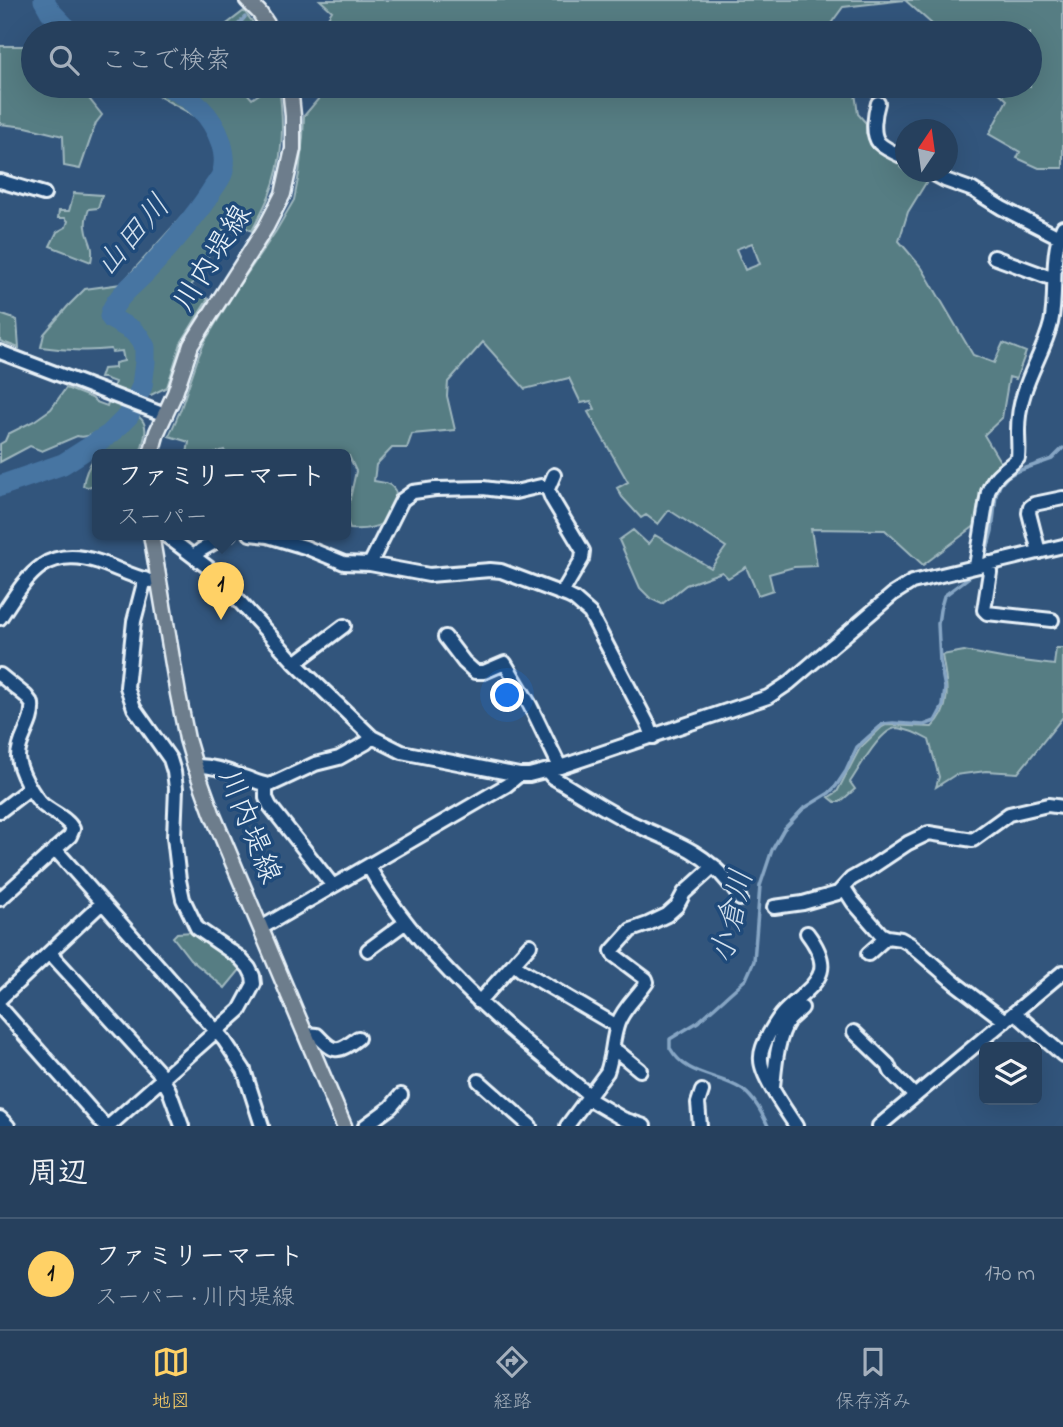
<!DOCTYPE html>
<html lang="ja">
<head>
<meta charset="utf-8">
<style>
  :root { --surface:#26405d; --page:#324b66; --text:#f1f3f6; --muted:#a4afbc; --line:#425972; --accent:#ffd166 }
  body { margin:0; font-family:"Indie Flower","Klee One",sans-serif; background:var(--page); color:var(--text) }
  .controls { position:absolute; right:21px; bottom:21px; display:grid; overflow:hidden; border-radius:10px; box-shadow:0 7px 28px #0002 }
  .controls button { width:63px; height:63px; display:grid; place-items:center; padding:0; border:0; border-bottom:2px solid var(--line); background:var(--surface); color:var(--text); font:35px sans-serif }
  .compass { position:absolute; left:895px; top:119px; width:63px; height:63px; border-radius:50%; background:var(--surface); box-shadow:0 7px 28px #0002; rotate:13deg }
  .you { position:absolute; left:508px; top:696px; width:24px; height:24px; margin:-18px; border:5px solid #fff; border-radius:50%; background:#1a73e8; box-shadow:0 0 0 10px #1a73e833 }
  .badge { display:grid; place-items:center; width:46px; height:46px; border-radius:50%; background:var(--accent); color:#111; font-size:23px; font-weight:700 }
  .pin { position:absolute; translate:-50% -58px; filter:drop-shadow(0 2px 4px #0008) }
  .pin::after { content:''; position:absolute; top:37px; width:24px; height:21px; background:inherit; clip-path:polygon(0 0,100% 0,50% 100%) }
  .popup { position:absolute; left:92px; top:449px; width:259px; height:91px; box-sizing:border-box; display:grid; place-content:center; border-radius:10px; background:var(--surface); filter:drop-shadow(0 2px 5px #0005); font-size:23px; white-space:nowrap; color:var(--muted) }
  .popup b { font-size:26px; color:var(--text) }
  .popup::after { content:''; position:absolute; left:50%; top:100%; margin-left:-14px; border:14px solid transparent; border-top-color:var(--surface) }
  .list { margin:0; padding:0; list-style:none }
  h2 { display:flex; justify-content:space-between; align-items:center; height:91px; margin:0; padding:0 28px; font-size:30px }
  h2 small { font-size:23px; font-weight:400; color:var(--muted) }
  .list li { display:grid; grid-template-columns:46px 1fr auto; gap:21px; align-items:center; box-sizing:border-box; height:112px; padding:0 28px; border-top:2px solid var(--line) }
  .list b { display:block; font-size:26px; white-space:nowrap }
  .list p { margin:0; font-size:23px; white-space:nowrap; color:var(--muted) }
  .list em { font-size:23px; font-style:normal; color:var(--muted) }
  .icon { flex:none; width:38px; height:38px; fill:none; stroke:currentColor; stroke-width:2; stroke-linecap:round; stroke-linejoin:round }
  .map { position:relative; flex:none; width:1063px; height:1126px; overflow:hidden }
  .search { position:absolute; background:var(--surface); box-shadow:0 7px 28px #0002; left:21px; right:21px; top:21px; height:77px; display:flex; align-items:center; gap:18px; box-sizing:border-box; padding:0 24px; border-radius:38px; color:var(--muted); font-size:26px }
  .sheet { height:203px; background:var(--surface) }
  nav { display:flex; justify-content:space-around; align-items:center; box-sizing:border-box; height:98px; border-top:2px solid var(--line); background:var(--surface); font-size:19px; color:var(--muted) }
  nav a { display:grid; justify-items:center; gap:4px }
  nav .on { color:var(--accent) }
  .map>svg:first-child { display:block }
</style>
</head>
<body>
<div class="map">
<svg width="1063" height="1126" viewBox="0 0 1063 1126">
  <rect width="100%" height="100%" fill="#32557c"/>
  <filter id="ink" filterUnits="userSpaceOnUse"><feTurbulence type="fractalNoise" baseFrequency=".0143" numOctaves="2"/><feDisplacementMap in="SourceGraphic" scale="14" xChannelSelector="R" yChannelSelector="G"/><feConvolveMatrix kernelMatrix="1 2 1 2 8 2 1 2 1" color-interpolation-filters="sRGB"/></filter>
  <g filter="url(#ink)">
    <path fill="#567d83" stroke="#9fb7be" stroke-width="2" fill-rule="evenodd" d="M320,0H1063V168H1039L1017,158L1020,152L989,134L1007,100L992,86H1030V33H942L905,0L843,7L824,33H318L332,11Z
      M244,11L261,33H215Z
      M0,46H33V86H79L102,115L96,123L80,169L64,166L63,136L26,127L0,124Z
      M140,86H241L252,99L271,86H279C284,123 284,160 269,196C264,208 258,219 252,231L230,218L191,286L208,299L181,343L167,387L151,395L147,394L139,417C151,426 143,441 140,454H97V484L88,487L83,486C86,461 104,446 122,429L115,419C104,427 91,440 77,436L42,451L30,446L0,462V444L5,441L8,434L34,421L51,409L66,388L92,398L96,402L107,406L115,382L104,378H100L103,369L115,368V363L124,361L122,351L112,352L111,349C86,352 66,350 41,347L44,334L68,306L85,289L121,284L207,189L216,172L218,161L212,131L197,117Z
      M319,86H854L858,114L866,123V133L874,149L903,162L900,167L906,172H908L927,181L908,212L899,241L922,268L973,355L994,363L1003,343L1026,352L1016,379L1009,377L1002,418L984,435L1001,463L991,471L986,478L976,525L923,565L885,530L811,529L817,566L794,567L769,574L773,590L758,595L746,567L728,578L722,572L686,585L662,604L651,599L640,588L619,540L633,530L648,544L655,535L711,568L726,547L669,510L658,524L646,515L641,518L622,497L617,488L628,482L588,412L595,409L591,401L581,403L569,378L525,389L483,342L448,382L447,396L455,430L412,434L407,448H392L376,465L374,481C379,482 386,482 390,485C403,494 395,517 383,523C373,529 362,530 350,529L346,517L356,471L349,456H345V454H226L224,450L211,454H187L189,442L169,436L180,411L199,355L205,341L236,290L276,231L294,200L299,174L303,137L304,116L320,97ZM752,243L760,264L745,270L736,249Z
      M74,193L102,195L98,208L89,209C87,214 85,221 86,227C87,241 95,243 91,262L50,246L57,232L66,227L68,221L65,218H58L59,211H69Z
      M0,314L17,320L19,348L0,341Z
      M1056,648H1063V717L1018,773L986,771L955,775L936,787L939,777L929,740C920,735 908,729 897,728C881,728 859,769 850,782L855,789L840,802H835L829,797L837,792L860,748L882,727L886,725L932,727C954,707 946,680 942,655L964,651L1007,659L1054,665Z
      M193,932L244,965L225,988L190,959L173,937L177,933Z"/>
    <g fill="none" stroke-linecap="round" stroke-linejoin="round">
      <path stroke="#87a6c4" stroke-width="3.5" d="M260,1L261,0
        M231,33L245,17
        M189,98L196,86
        M985,557L992,531L996,495L1000,485L1007,477L1015,472L1052,459L1063,448
        M768,1126C762,1113 755,1099 743,1090C718,1073 687,1078 670,1048V1039L698,1022L746,979L754,961L760,886L772,850L784,829L803,809L829,793L836,786L846,771L857,747L883,724L893,723L924,725L935,721L943,706L945,688L940,662L938,624L940,610L944,596L973,574"/>
      <path stroke="#4674a2" stroke-width="21" d="M44,0L50,11L71,33
        M0,486L63,464L110,434L129,415L142,386L145,362V347L140,338L132,330L112,319L110,316C114,298 135,284 147,271C170,246 193,220 211,192C214,186 220,180 222,174C226,164 224,152 221,142C211,113 194,100 167,86"/>
      <defs>
        <path id="minor" d="M878,103C875,113 871,134 879,143C886,150 897,154 906,158
          M930,172L945,180L973,190L1002,208L1059,237
          M0,181L44,194
          M994,257L1048,277H1054
          M0,352L165,415
          M548,489L554,475
          M164,534L210,569L295,663L372,737L402,752L519,775H529L560,767L768,697L789,683L893,594L912,582L1063,546
          M250,534L268,536L305,547L344,563L370,564L429,575L490,570L501,571L568,596L574,599L590,613L649,726L653,737
          M1039,552L1029,513L1030,507L1034,504L1063,498
          M194,556L201,550L229,534
          M989,563L990,572L984,610L987,613L1052,620
          M370,564L402,500L413,492L435,489L483,488L515,492L541,486L548,489L552,499L583,551L582,559L562,593
          M976,566L988,492C996,471 1004,472 1018,458C1019,449 1018,440 1018,431C1018,418 1020,405 1024,393C1031,369 1045,348 1051,323C1058,292 1049,257 1063,227
          M0,618C27,577 44,544 99,562C116,568 133,577 151,581
          M445,637L464,662L475,672H484L505,663L530,705L560,767
          M295,663L344,626
          M0,675L26,696L32,704C34,724 18,738 18,757C19,771 33,796 43,805C53,813 67,818 73,829L70,836L0,899
          M195,766C211,765 226,770 241,776C251,779 259,784 270,785L315,764L339,758L366,743L372,737
          M547,771L552,777C576,791 599,806 622,818C662,839 698,845 728,882C732,887 737,892 740,899
          M266,785V798L270,806L333,886
          M0,811L30,788
          M55,849L224,1040L244,1070L262,1126
          M368,866C422,960 507,1028 589,1095
          M844,888L853,902L881,934L887,937L901,939L910,944L955,983L1005,1021
          M774,907L803,903L838,893L851,879L872,867L908,843L929,833L973,840L1009,814L1048,805L1063,807
          M261,928L507,785L519,775
          M368,950L406,922
          M50,953L158,1071L169,1090L182,1126
          M868,954L887,937
          M514,964L521,970L617,1026
          M0,999L102,903
          M479,1002L530,945
          M0,1007L105,1126
          M1015,1013L1063,1055
          M854,1032L888,1065L891,1072L915,1096
          M306,1034L317,1035C334,1053 337,1054 358,1038
          M612,1052H618L640,1070
          M479,1081L530,1126
          M773,1087C775,1067 777,1037 789,1020C793,1016 798,1012 802,1008
          M587,1098L623,1119L644,1126
          M0,1118L8,1126
          M109,1126L240,1010L254,984L253,976L249,968L239,957L197,928L183,899L179,880L174,837L176,788L174,772L170,759L134,708L127,687L134,621L145,579
          M365,1126L391,1107L401,1095
          M567,1126L607,1072C613,1056 612,1039 618,1023C624,1007 638,996 647,982L646,979L614,955L612,951L631,930L648,924L667,915L677,906L684,893L714,866
          M700,1126L698,1103L702,1091
          M796,1126C787,1112 761,1076 761,1060C760,1051 765,1042 769,1034C773,1027 778,1018 784,1012C812,984 839,975 807,933
          M879,1126L1063,972"/>
        <path id="major" d="M247,0L259,12L273,33
          M151,454L157,432L175,393L191,345L266,227L283,194L293,149V116L290,86
          M151,534L178,694L187,739L195,766L212,813L344,1126"/>
      </defs>
      <use href="#minor" stroke="#e8f1f8" stroke-width="18"/>
      <use href="#major" stroke="#e8f1f8" stroke-width="19"/>
      <use href="#minor" stroke="#1f4a7a" stroke-width="12"/>
      <use href="#major" stroke="#6d7d8c" stroke-width="14"/>
    </g>
  </g>
  <g text-anchor="middle" dominant-baseline="central" stroke-width="7" stroke-linejoin="round" paint-order="stroke">
    <g font-size="30" fill="#e8f1f8" stroke="#1f4a7a">
      <text transform="translate(214 259) rotate(-58)">川内堤線</text>
      <text transform="translate(248 827) rotate(68)">川内堤線</text>
    </g>
    <g font-size="32" font-style="italic" fill="#d0deeb" stroke="#1f4a7a">
      <text transform="translate(134 237) rotate(-49)">山田川</text>
      <text transform="translate(734 917) rotate(-77)">小倉川</text>
    </g>
  </g>
</svg>
<div class="controls">
<button><svg class="icon" aria-label="layers" viewBox="0 0 24 24"><path d="M12 4l9 5-9 5-9-5zM3 14l9 5 9-5"/></svg></button>
</div>
<svg class="compass" viewBox="-18 -18 36 36"><path d="M0-13l5 13h-10z" fill="#e53935"/><path d="M0 13l5-13h-10z" fill="#a4afbc"/></svg>
<div class="you"></div>
<div class="pin badge" style="left:221px;top:620px">1</div>
<div class="popup"><b>ファミリーマート</b>スーパー</div>
<div class="search"><svg class="icon" aria-label="search" viewBox="0 0 24 24"><circle cx="10" cy="10" r="6"/><path d="M15 15l6 6"/></svg>ここで検索</div>
</div>
<section class="sheet">
<h2>周辺<small></small></h2>
<ul class="list">
<li><span class="badge">1</span><div><b>ファミリーマート</b><p>スーパー · 川内堤線</p></div><em>170 m</em></li>
</ul>
</section>
<nav>
<a class="on"><svg class="icon" aria-label="map" viewBox="0 0 24 24"><path d="M3 6l6-2 6 2 6-2v14l-6 2-6-2-6 2zM9 4v14M15 6v14"/></svg>地図</a>
<a><svg class="icon" aria-label="directions" viewBox="0 0 24 24"><path d="M12 3l9 9-9 9-9-9zM9 14v-3h6M13 9l2 2-2 2"/></svg>経路</a>
<a><svg class="icon" aria-label="saved" viewBox="0 0 24 24"><path d="M7 4h10v16l-5-4-5 4z"/></svg>保存済み</a>
</nav>
</body>
</html>
